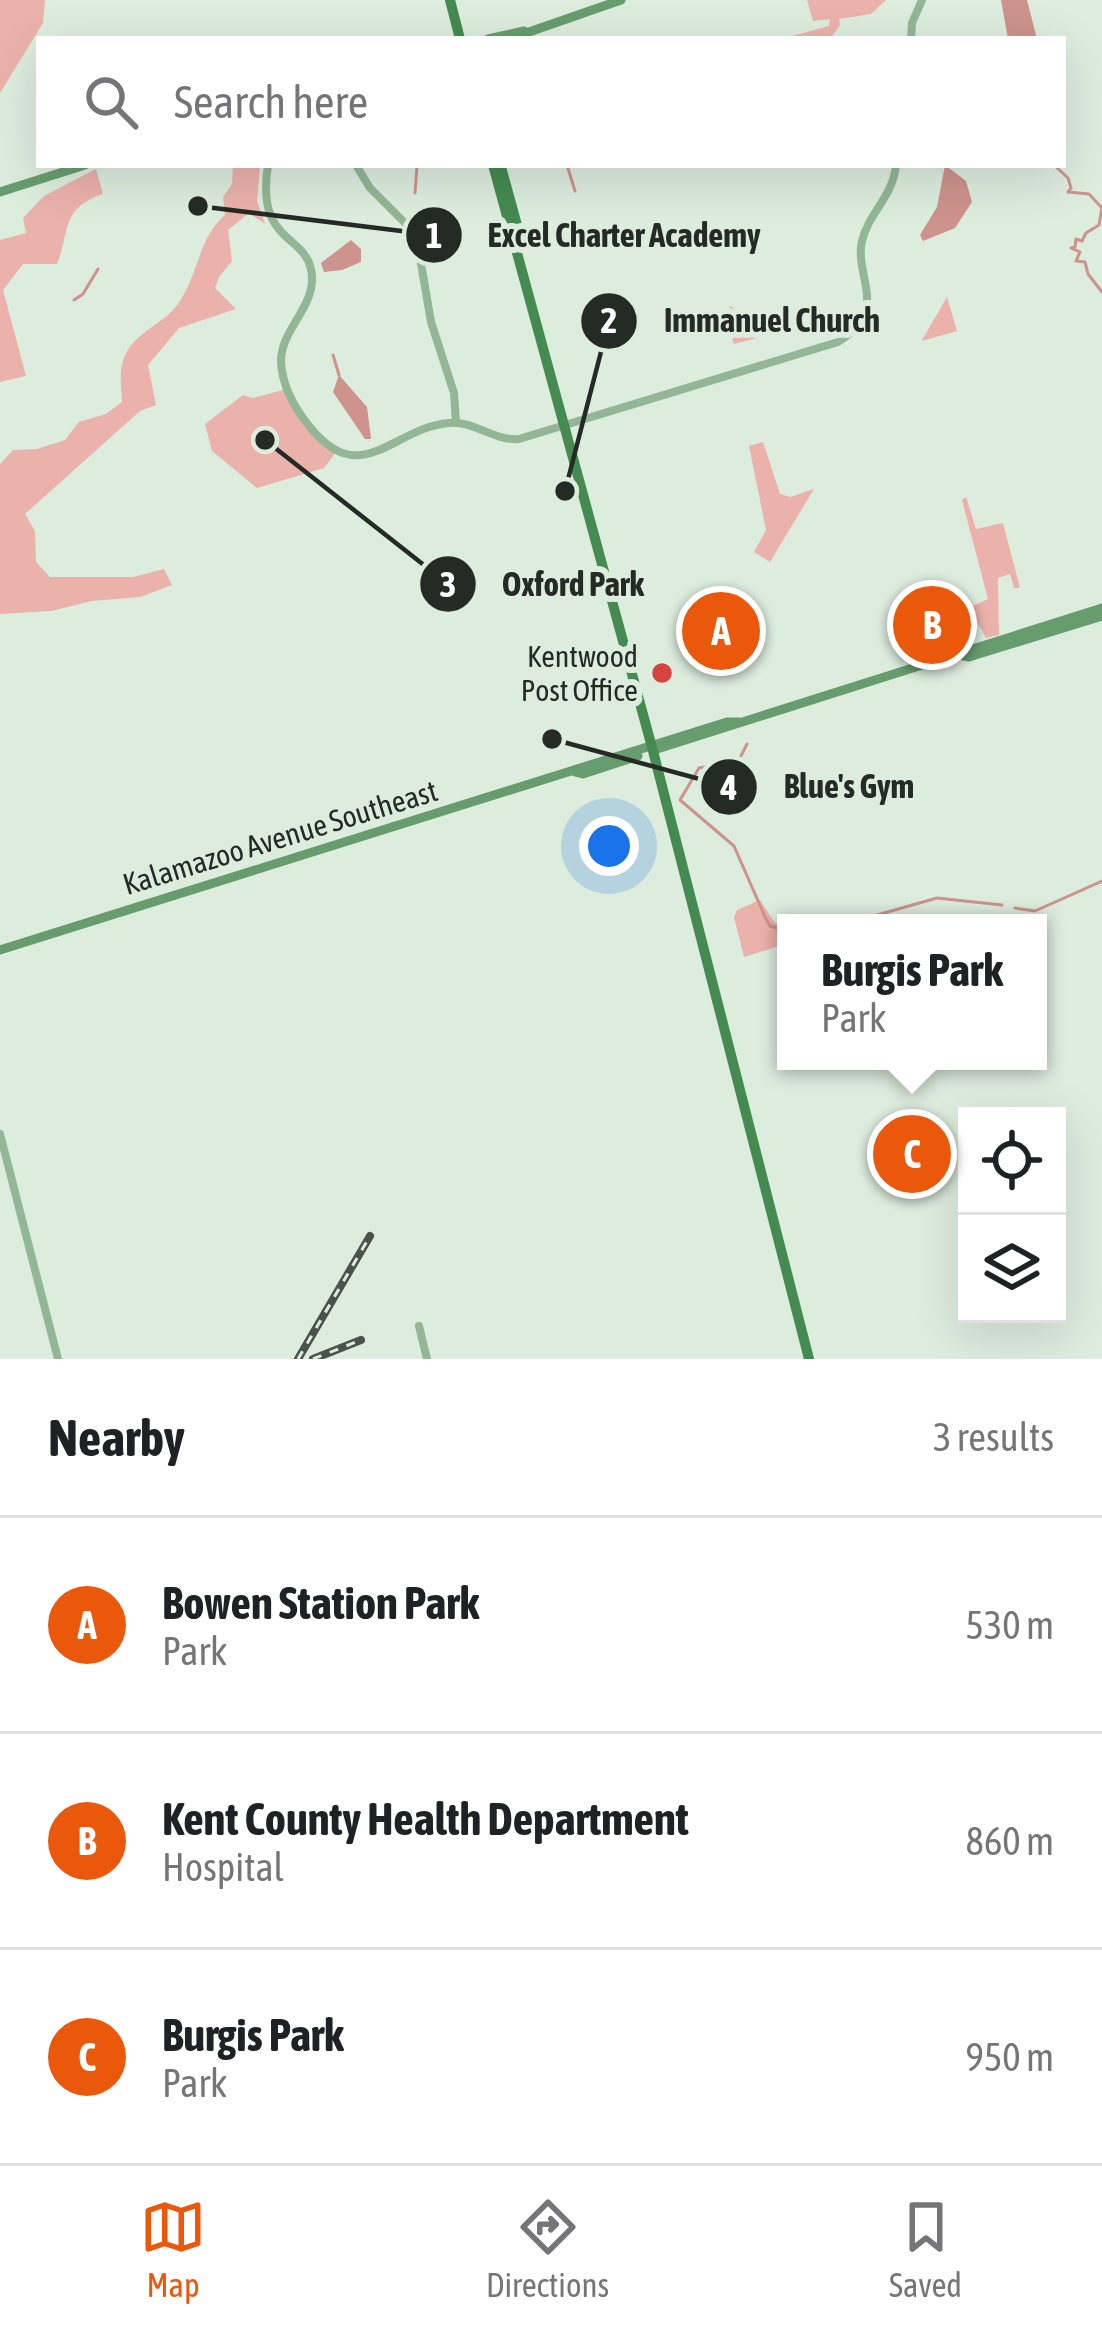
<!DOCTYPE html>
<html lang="en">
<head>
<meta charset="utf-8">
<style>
  :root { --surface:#fff; --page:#f2f2f2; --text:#202124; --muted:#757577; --line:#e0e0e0; --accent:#ea580c }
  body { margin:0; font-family:"Asap Condensed",sans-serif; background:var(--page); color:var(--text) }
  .controls { position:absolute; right:36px; bottom:36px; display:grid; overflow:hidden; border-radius:0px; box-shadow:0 12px 48px #0002 }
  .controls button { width:108px; height:108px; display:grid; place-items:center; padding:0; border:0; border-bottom:3px solid var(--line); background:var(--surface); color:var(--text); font:60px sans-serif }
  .you { position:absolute; left:609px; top:846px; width:42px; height:42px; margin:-30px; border:9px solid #fff; border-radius:50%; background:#1a73e8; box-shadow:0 0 0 18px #1a73e833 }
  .badge { display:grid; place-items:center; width:78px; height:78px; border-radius:50%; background:var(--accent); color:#fff; font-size:39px; font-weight:700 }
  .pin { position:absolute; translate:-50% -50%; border:6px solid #fff; box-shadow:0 3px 12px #0006 }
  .popup { position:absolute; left:777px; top:914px; width:270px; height:156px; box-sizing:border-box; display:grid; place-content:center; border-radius:0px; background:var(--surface); filter:drop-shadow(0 3px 9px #0005); font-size:39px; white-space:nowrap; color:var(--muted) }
  .popup b { font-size:45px; color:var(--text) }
  .popup::after { content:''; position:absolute; left:50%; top:100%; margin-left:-24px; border:24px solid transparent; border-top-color:var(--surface) }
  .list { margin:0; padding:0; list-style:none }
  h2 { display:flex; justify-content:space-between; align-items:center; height:156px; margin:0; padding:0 48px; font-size:51px }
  h2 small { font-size:39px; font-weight:400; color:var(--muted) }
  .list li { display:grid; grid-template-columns:78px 1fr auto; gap:36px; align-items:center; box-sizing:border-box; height:216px; padding:0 48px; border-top:3px solid var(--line) }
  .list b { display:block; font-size:45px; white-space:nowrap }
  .list p { margin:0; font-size:39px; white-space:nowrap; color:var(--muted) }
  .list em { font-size:39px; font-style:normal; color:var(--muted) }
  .icon { flex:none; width:66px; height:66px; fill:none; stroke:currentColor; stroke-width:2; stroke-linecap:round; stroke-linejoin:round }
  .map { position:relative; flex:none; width:1102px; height:1359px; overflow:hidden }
  .search { position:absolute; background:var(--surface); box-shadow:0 12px 48px #0002; left:36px; right:36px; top:36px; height:132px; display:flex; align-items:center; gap:30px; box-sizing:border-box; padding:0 42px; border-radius:0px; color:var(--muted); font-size:45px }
  .sheet { height:804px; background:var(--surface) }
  nav { display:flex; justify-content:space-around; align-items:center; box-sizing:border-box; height:168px; border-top:3px solid var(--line); background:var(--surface); font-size:33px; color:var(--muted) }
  nav a { display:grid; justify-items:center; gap:6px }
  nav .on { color:var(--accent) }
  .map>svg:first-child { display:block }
</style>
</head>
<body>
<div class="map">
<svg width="1102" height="1359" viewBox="0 0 1102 1359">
  <rect width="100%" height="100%" fill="#dcecdd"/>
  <path fill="#ebb2ab" d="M0,0H45L43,23L0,93Z
    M807,0H886L871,14L839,19L840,25L830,39H781L829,26L830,19L813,21Z
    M233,165H260L257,201L265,224L249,213L228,230L232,261L219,277L215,288L236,309L179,328L148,365L156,405L140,411L25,514L35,531L36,562L50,577H133L164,569L172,585L140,597L92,601L51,611L0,614V464L13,450L37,449L65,440L79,422L106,414L122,402C122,391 119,376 122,365C128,334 162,326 178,304C199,274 198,238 225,215L223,197L232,184Z
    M96,169L103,194C60,208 70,233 57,264H23L3,290L26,376L0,382V240L26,233L23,218L44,196Z
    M947,297L957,331L922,341V340Z
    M731,306L761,337L734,344L724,313Z
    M287,389L304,420L337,451L324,468L257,488L212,451L205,424L243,395L253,398Z
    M763,442L780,494L790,497L814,489L770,562L754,552L766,530L749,446Z
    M966,497L976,529L1003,523L1020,588H1014L1010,574L998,578L999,635L986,638L975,618L964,616V610L988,599L962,500Z
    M739,602L742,615L718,656L705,612Z
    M760,900L775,923H786V944L744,957L734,917L737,910Z"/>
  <path fill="#cd938c" d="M1001,0H1027L1037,39H1008Z
    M945,165L966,181L972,202L955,228L923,241L920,235L937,207Z
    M351,240L361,249V262L342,270L324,272L321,263Z
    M339,375L367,407L371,439H365L333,392Z"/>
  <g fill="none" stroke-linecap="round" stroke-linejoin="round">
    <path stroke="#cd938c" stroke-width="3" d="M567,165L575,191
      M1054,165L1068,178L1071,188L1068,192L1089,194L1101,207
      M415,193L417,166
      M1102,207L1099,225L1086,233L1082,241L1076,239L1075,247L1071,248L1080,252L1076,261L1085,262L1088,274L1102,292
      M74,300L83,294L98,269
      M333,355L339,375
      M719,763L740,758L747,744
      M711,766L699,768L680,800L734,846L766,919L770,926L786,931
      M1015,908L1035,911L1102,881
      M849,923L937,898L1002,905"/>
    <path stroke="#92b696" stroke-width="8" d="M911,39L912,23L922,0
      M268,165C255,247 309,232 312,276C314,308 281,330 281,361C282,386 295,409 310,427C361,491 394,427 449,423C475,421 494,441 519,439L838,342C849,335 858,328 864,315C874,291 856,267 862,241C869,212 893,197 896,165
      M356,165L370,188L416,234L431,322L454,393L456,423
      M0,1134L58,1359
      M419,1326L427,1359"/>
    <path stroke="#679d6e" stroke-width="9" d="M488,39L524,31
      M509,39L621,0
      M0,192L85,165
      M960,655L969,657L1102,616
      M654,750L1102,608
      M575,772L583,774L638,756
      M0,950L727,722H739"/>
    <path stroke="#458a51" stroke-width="10" d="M450,0L460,39
      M493,165L653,751L809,1359
      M501,167L520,236"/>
    <defs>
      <path id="rail" d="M298,1359L370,1236
        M313,1359L361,1340"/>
    </defs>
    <use href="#rail" stroke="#4a524a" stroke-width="8"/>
    <use href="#rail" stroke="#dcecdd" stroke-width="3" stroke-dasharray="9" stroke-linecap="butt"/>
  </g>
  <circle fill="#d3453e" stroke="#dcecdd" stroke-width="4.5" cx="662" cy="673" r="12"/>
  <g text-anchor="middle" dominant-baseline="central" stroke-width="12" stroke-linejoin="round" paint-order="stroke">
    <g font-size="30" fill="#242a24" stroke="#dcecdd" text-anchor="end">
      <text x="638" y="656">Kentwood<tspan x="638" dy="34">Post Office</tspan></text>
    </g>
    <g font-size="30" fill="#242a24" stroke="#dcecdd">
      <text transform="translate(280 837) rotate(-17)">Kalamazoo Avenue Southeast</text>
    </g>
  </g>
  <path fill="none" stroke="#242a24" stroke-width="4.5" d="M198 206L434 235M565 491L609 321M265 440L448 584M552 739L729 787"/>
  <g fill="#242a24" stroke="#dcecdd" stroke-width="4.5">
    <circle cx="198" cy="206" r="12"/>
    <circle cx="565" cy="491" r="12"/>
    <circle cx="265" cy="440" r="12"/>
    <circle cx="552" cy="739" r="12"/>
    <circle cx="434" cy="235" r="30"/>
    <circle cx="609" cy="321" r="30"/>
    <circle cx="448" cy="584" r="30"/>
    <circle cx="729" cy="787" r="30"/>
  </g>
  <g font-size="36" text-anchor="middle" font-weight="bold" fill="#fff">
    <text x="434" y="248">1</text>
    <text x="609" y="333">2</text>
    <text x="448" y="597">3</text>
    <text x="729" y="800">4</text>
  </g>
  <g font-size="33" text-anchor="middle" font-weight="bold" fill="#242a24" stroke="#dcecdd" stroke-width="12" stroke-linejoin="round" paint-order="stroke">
    <text x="624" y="247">Excel Charter Academy</text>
    <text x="772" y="332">Immanuel Church</text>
    <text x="573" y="596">Oxford Park</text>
    <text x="849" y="798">Blue's Gym</text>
  </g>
</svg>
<div class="controls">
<button><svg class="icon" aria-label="locate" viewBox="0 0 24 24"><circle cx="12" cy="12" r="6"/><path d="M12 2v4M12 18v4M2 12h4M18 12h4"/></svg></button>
<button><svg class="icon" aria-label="layers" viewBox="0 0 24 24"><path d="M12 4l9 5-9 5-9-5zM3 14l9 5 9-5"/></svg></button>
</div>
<div class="you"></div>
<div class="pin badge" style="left:721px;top:631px">A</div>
<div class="pin badge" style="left:932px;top:625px">B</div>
<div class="pin badge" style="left:912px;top:1154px">C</div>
<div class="popup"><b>Burgis Park</b>Park</div>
<div class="search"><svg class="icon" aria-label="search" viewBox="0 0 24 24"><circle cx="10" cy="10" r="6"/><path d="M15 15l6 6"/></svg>Search here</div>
</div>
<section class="sheet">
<h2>Nearby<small>3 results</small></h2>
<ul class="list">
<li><span class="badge">A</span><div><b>Bowen Station Park</b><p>Park</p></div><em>530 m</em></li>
<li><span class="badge">B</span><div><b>Kent County Health Department</b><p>Hospital</p></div><em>860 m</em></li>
<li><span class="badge">C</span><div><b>Burgis Park</b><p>Park</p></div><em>950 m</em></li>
</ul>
</section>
<nav>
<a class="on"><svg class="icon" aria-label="map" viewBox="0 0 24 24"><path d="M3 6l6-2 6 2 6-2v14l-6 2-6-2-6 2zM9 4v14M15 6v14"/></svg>Map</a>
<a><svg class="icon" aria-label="directions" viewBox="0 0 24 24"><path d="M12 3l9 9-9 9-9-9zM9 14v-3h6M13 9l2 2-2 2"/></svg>Directions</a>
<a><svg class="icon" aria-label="saved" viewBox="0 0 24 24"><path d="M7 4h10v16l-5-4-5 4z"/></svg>Saved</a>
</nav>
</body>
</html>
